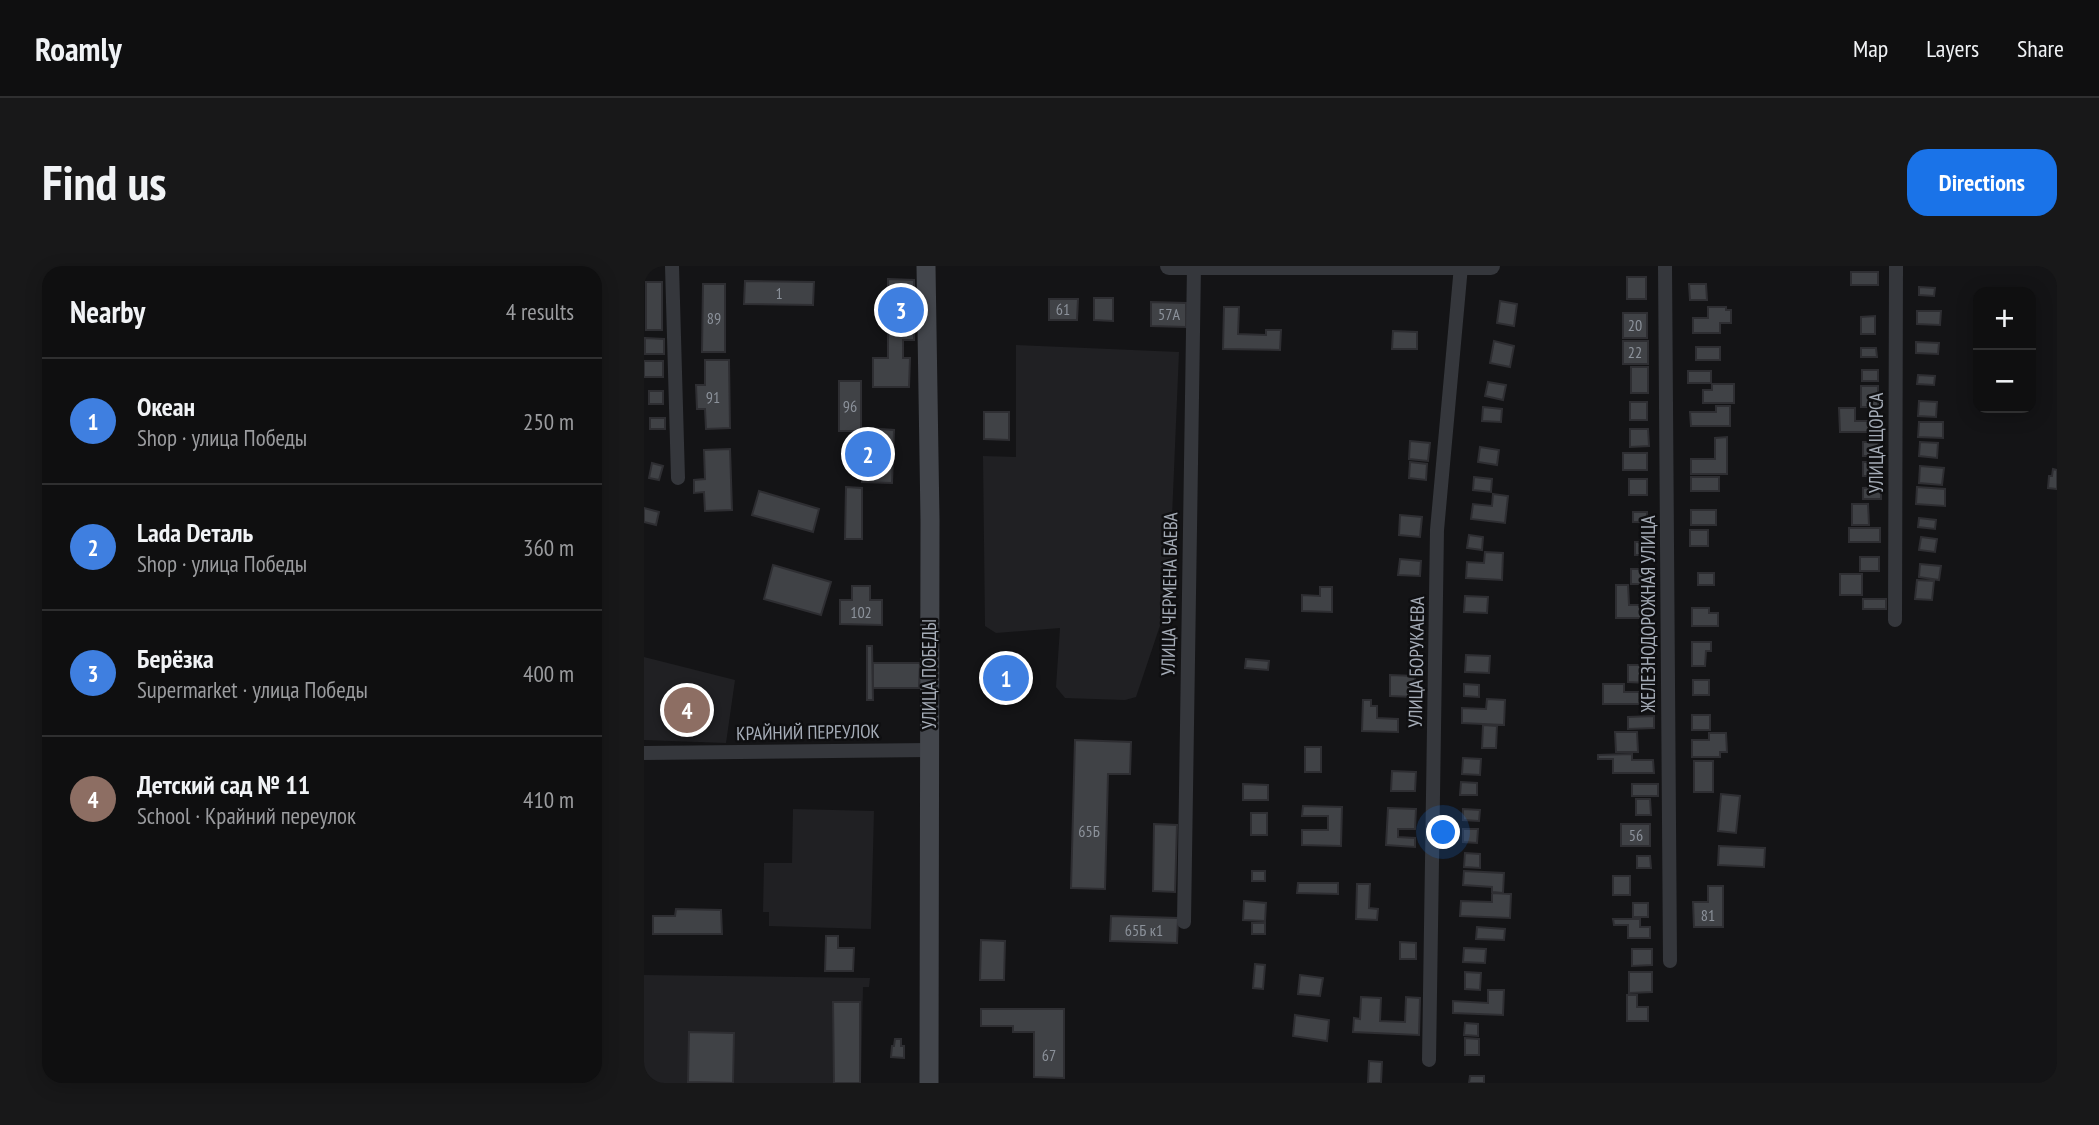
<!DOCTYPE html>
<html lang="en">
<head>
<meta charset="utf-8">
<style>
  :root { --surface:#0f0f10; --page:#181819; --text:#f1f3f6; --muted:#9b9c9f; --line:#2f2f30; --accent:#1a73e8 }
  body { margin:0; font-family:"PT Sans Narrow",sans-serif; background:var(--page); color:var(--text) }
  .controls { position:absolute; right:21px; top:21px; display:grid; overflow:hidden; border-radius:14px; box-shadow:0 4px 18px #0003 }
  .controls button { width:63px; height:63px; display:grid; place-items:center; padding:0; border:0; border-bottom:2px solid var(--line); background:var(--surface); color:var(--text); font:35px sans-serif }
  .you { position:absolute; left:800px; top:567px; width:24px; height:24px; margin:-18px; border:5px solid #fff; border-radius:50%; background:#1a73e8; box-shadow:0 0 0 10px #1a73e833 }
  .badge { display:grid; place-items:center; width:46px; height:46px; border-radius:50%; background:var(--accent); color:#fff; font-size:23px; font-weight:700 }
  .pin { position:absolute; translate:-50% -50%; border:4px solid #fff; box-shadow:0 2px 7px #0006 }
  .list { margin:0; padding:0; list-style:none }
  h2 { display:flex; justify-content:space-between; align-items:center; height:91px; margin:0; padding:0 28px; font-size:30px }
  h2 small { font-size:23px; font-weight:400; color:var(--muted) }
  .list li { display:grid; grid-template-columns:46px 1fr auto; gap:21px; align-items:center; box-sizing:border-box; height:126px; padding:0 28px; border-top:2px solid var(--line) }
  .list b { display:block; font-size:26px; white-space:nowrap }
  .list p { margin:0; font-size:23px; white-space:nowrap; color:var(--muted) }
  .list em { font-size:23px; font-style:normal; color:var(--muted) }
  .map { position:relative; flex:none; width:1413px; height:817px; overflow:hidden; border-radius:21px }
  header { display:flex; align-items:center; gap:42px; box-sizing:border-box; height:98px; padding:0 35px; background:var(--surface); border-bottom:2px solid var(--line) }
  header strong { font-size:33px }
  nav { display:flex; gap:38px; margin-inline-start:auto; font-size:24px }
  .intro { display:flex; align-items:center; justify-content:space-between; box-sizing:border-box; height:168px; padding:0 42px }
  h1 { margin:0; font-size:49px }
  .button { padding:18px 32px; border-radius:21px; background:var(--accent); color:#fff; font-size:24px; font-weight:700 }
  main { display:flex; gap:42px; padding:0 42px }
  aside { flex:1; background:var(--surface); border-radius:21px; box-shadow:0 4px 18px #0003 }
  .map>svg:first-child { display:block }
</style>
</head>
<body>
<header>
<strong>Roamly</strong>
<nav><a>Map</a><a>Layers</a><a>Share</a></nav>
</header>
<div class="intro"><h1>Find us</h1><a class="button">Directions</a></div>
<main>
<aside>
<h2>Nearby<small>4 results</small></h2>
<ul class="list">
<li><span class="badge" style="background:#3f7fe0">1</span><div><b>Океан</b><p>Shop · улица Победы</p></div><em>250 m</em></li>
<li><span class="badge" style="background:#3f7fe0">2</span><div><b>Lada Dеталь</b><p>Shop · улица Победы</p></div><em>360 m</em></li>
<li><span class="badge" style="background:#3f7fe0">3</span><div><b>Берёзка</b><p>Supermarket · улица Победы</p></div><em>400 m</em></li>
<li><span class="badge" style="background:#8d6e63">4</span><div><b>Детский сад № 11</b><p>School · Крайний переулок</p></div><em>410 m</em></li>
</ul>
</aside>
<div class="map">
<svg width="1413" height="817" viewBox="0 0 1413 817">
  <rect width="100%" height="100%" fill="#141416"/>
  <path fill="#202023" d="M372,79L535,86L527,275L535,303L492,431L481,434L421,432L412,421L416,362L352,367L341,360L339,190L372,191Z
    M0,391L91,414L82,477L0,474Z
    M149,543L230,545L227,663L125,660V646H119L120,597H148Z
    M0,709L226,712L225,721H219L217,817H0Z"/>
  <path fill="#404246" stroke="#2e2e32" stroke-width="2" d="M1207,6H1234V19H1207Z
    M983,11H1002V33H983Z
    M244,13L270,14V74H259V92H266L265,121H229V92H244Z
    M101,15L170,16L169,39L100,38Z
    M2,16H18V64H2Z
    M59,18H81V86H58Z
    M1045,18H1062L1063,34H1046Z
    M1275,21L1291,22L1290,30L1275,29Z
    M450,32H469V55L450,54Z
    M405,33H434L433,54H405Z
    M856,35L873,38L870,60L853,57Z
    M507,36L542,37V61L507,60Z
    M580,41H595L594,68L622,69V64H637L636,84L579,83Z
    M1064,41H1082V44H1087V57H1076V67H1049V52H1064Z
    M1273,45H1297L1296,59L1273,58Z
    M979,47H1003V72H979Z
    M1231,50V68H1217V51Z
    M749,65L773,66V83H748Z
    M1,72L20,73V88H1Z
    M850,75L870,80L866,101L846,97Z
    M979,75H1004V98H979Z
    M1272,76L1295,77L1294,88L1272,87Z
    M1052,81H1076V94H1052Z
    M1217,82H1232L1233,91H1217Z
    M61,94H85L86,162L62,163L61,143H53L52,119H61Z
    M0,95H19V111H0Z
    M987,101H1004V127H987Z
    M1218,104H1234V115H1218Z
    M1044,105H1067V117H1044Z
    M1274,109L1291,110L1290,119L1273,118Z
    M195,115H217V165H195Z
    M844,116L862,119L859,134L841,130Z
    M1068,118H1090V137H1059V124H1068Z
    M1217,120H1234V141H1217Z
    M5,125H19V138H5Z
    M1275,135L1293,136L1292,151L1274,150Z
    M986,136H1003V154H986Z
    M1072,140H1086V160H1047L1046,146H1072Z
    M839,141L858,143L857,156L838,155Z
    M1195,142H1211V155H1232V166H1196Z
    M340,146H365V174L340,173Z
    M6,152H21V163H6Z
    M1275,156H1299V172L1274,171Z
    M220,162L250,164L248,217L218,216Z
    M986,163H1004L1005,180L986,181Z
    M1083,171V208H1047V193H1071V172Z
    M766,175L786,177L784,195L765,193Z
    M1219,176H1235V190H1219Z
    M1276,176L1294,177L1293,192L1275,190Z
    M836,181L855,184L853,199L834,196Z
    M86,183L88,244L61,245L60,226L50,227V214L61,213L60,184Z
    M979,187H1003V204H979Z
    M766,196L783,198L782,214L765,212Z
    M1219,196H1235V210H1219Z
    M8,197L19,200L15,214L5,212Z
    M1276,200L1300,202L1298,219L1275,217Z
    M1409,203L1413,204V223L1404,222L1405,210H1408Z
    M830,211L848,213L847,226L829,224Z
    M1047,211H1075V225H1047Z
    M985,213H1003V229H985Z
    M202,221L218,222V273H201Z
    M1237,221V233H1219V222Z
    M1273,221L1301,223V240L1272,238Z
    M115,225L175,243L169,266L108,249Z
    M849,228L864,230L861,257L827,253L829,238L848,240Z
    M1208,238H1224L1225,259H1208Z
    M0,242L15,246L12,259L0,256Z
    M1047,244H1072V259H1047Z
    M989,246H1003V256H989Z
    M756,249L778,251L776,271L755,269Z
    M1275,252L1292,254L1291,263L1274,261Z
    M1205,262H1236V276H1205Z
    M1046,264H1064V280H1046Z
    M825,269L839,271L838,284L823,282Z
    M1277,271L1293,273L1291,286L1275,284Z
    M991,276H1003V289H991Z
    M841,286L859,287L858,314L822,312L823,296L840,297Z
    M1216,291H1235V305H1216Z
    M756,293L777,295L776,310L754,309Z
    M1276,298L1297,300L1295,314L1275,311Z
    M129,299L187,316L177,349L120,333Z
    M987,303H1002V318H987Z
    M1054,307H1070V319H1054Z
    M1196,308H1218V329H1196Z
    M1273,314L1290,315L1288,334L1271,333Z
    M972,319H984L985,339H1004V352H972Z
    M208,320H226V334H238V359L196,358V334H208Z
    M676,321H688V346L658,345V329L676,330Z
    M821,330L844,331L843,347L820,346Z
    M1219,333H1242V343H1219Z
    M1048,342H1065V347H1074V360H1048Z
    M1048,376H1067V385H1062L1061,400H1048Z
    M223,380H228L229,434H223Z
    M352,388H374L372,436H351Z
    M822,389L846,390L845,407L821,406Z
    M602,393L625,395L624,404L601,402Z
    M229,397H276L275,422H229Z
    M984,399H1004V417L984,416Z
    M746,409L771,410L770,431L746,430Z
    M1049,414H1065V429H1049Z
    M820,418L835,419V431L820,430Z
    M959,418H980V426H1003V438H959Z
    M843,433L861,434L860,459L818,457V442L842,443Z
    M719,434H727V440H733V452L754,453V466L718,465Z
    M1048,449H1066V464H1048Z
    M1010,450V462L984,463V451Z
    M839,459L853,460L852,482H838Z
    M971,466H993L994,486H972Z
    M1065,467H1082L1083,486H1076V491H1048V474H1065Z
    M431,474L487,476L486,508H464L461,623L427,622Z
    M661,481H677V506H661Z
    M988,488V494H1009L1010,507H969V493H954V489Z
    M819,492L837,493L836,509L818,508Z
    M1050,495H1069V526H1050Z
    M748,505L772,506L771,525H747Z
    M817,516L833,517V529H816Z
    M599,518L624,519V534H599Z
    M988,518H1014V530H988Z
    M1077,528L1096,530L1092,567L1074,565Z
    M992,533H1006L1007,549H992Z
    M659,540L698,541L697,580L658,579V564H684V550H658Z
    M744,542L772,543L771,563H754V571L771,572V581L742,579Z
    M819,543L836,544L835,555L819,554Z
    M607,547H623V569H607Z
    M510,558L533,559L531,626L509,625Z
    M977,558H1006V580H977Z
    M819,563H834L833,577L819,576Z
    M1075,580L1121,582L1120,601L1074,599Z
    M821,587L836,588V602L820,601Z
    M993,590H1006L1007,602H993Z
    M608,605H621V615H608Z
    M820,605L860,607L859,627L848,626V621L819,619Z
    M969,610H986V629H969Z
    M654,617H694V628L653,627Z
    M713,618H726L725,642L734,643L733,654L712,653Z
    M1064,620H1079V661H1050L1049,636H1064Z
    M848,627L867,628L866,652L816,650L817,635L848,636Z
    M600,635L622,637L621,655L599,654Z
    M989,637H1004V651H989Z
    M32,643L77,644L78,668H9V650H31Z
    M467,650L534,652L533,677L466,675Z
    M969,653H996V661H1006V672H984V659H970Z
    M608,657H621V668H608Z
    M833,661L861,663L860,674L832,673Z
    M182,670H194V682H210L209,705H181Z
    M337,674L361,675L360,714H336Z
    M756,676L772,677V693H756Z
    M820,682L842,683L841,697L819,696Z
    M988,683H1008V699L988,700Z
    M611,698L621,699L619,723L609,722Z
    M821,706L837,707L836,724L821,723Z
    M985,706H1008V726L985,727Z
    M656,709L679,712L676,730L654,728Z
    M844,724H860L859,749L809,747V735L844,737Z
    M983,729H993V741H1004V755H983Z
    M717,731L737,732L736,755L761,756L762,731L776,732L775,769L709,766L710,752L716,753Z
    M189,736H216V817H190Z
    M337,743H420V812L390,811V766H369V760H337Z
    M651,749L685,754L683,775L649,770Z
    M821,757L834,758V770L820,769Z
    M45,766L90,767L89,817L44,816Z
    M821,772L835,773V789H821Z
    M251,773H257V780H260V792L247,791L248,780H250Z
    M725,795L738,796L737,817H724Z
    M826,810H840V817H825Z"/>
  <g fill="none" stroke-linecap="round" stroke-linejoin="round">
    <path stroke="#35373c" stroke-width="14" d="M28,0L34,212
      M1021,0L1026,695
      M1251,354L1252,0
      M0,487L286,484
      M540,656L550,0
      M785,794L793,264L817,0"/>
    <path stroke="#35373c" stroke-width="18" d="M525,0H847"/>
    <path stroke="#43464c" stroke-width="19" d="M282,0L286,254L285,817"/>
  </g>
  <g text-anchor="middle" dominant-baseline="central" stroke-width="5" stroke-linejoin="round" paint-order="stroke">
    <g font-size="16" fill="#8c929b">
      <text x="135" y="27">1</text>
      <text x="419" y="43">61</text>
      <text x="525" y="48">57А</text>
      <text x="70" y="52">89</text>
      <text x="991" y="59">20</text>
      <text x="991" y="86">22</text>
      <text x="69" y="131">91</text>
      <text x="206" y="140">96</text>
      <text x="217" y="346">102</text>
      <text x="445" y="565">65Б</text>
      <text x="992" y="569">56</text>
      <text x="1064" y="649">81</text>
      <text x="500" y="664">65Б к1</text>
      <text x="405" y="789">67</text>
    </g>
    <g font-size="19" fill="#a5acb7" stroke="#0f0f11">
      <text transform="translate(1232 177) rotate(-90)">УЛИЦА ЩОРСА</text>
      <text transform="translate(525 328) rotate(-89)">УЛИЦА ЧЕРМЕНА БАЕВА</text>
      <text transform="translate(1004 348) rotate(-90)">ЖЕЛЕЗНОДОРОЖНАЯ УЛИЦА</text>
      <text transform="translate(772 396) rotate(-89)">УЛИЦА БОРУКАЕВА</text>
      <text transform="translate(285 408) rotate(-90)">УЛИЦА ПОБЕДЫ</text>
      <text transform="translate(164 466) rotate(-1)">КРАЙНИЙ ПЕРЕУЛОК</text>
    </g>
  </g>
</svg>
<div class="controls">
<button>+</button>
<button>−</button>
</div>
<div class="you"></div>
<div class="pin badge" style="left:362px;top:412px;background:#3f7fe0">1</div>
<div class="pin badge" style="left:224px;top:188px;background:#3f7fe0">2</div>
<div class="pin badge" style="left:257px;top:44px;background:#3f7fe0">3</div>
<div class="pin badge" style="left:43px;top:444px;background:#8d6e63">4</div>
</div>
</main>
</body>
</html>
